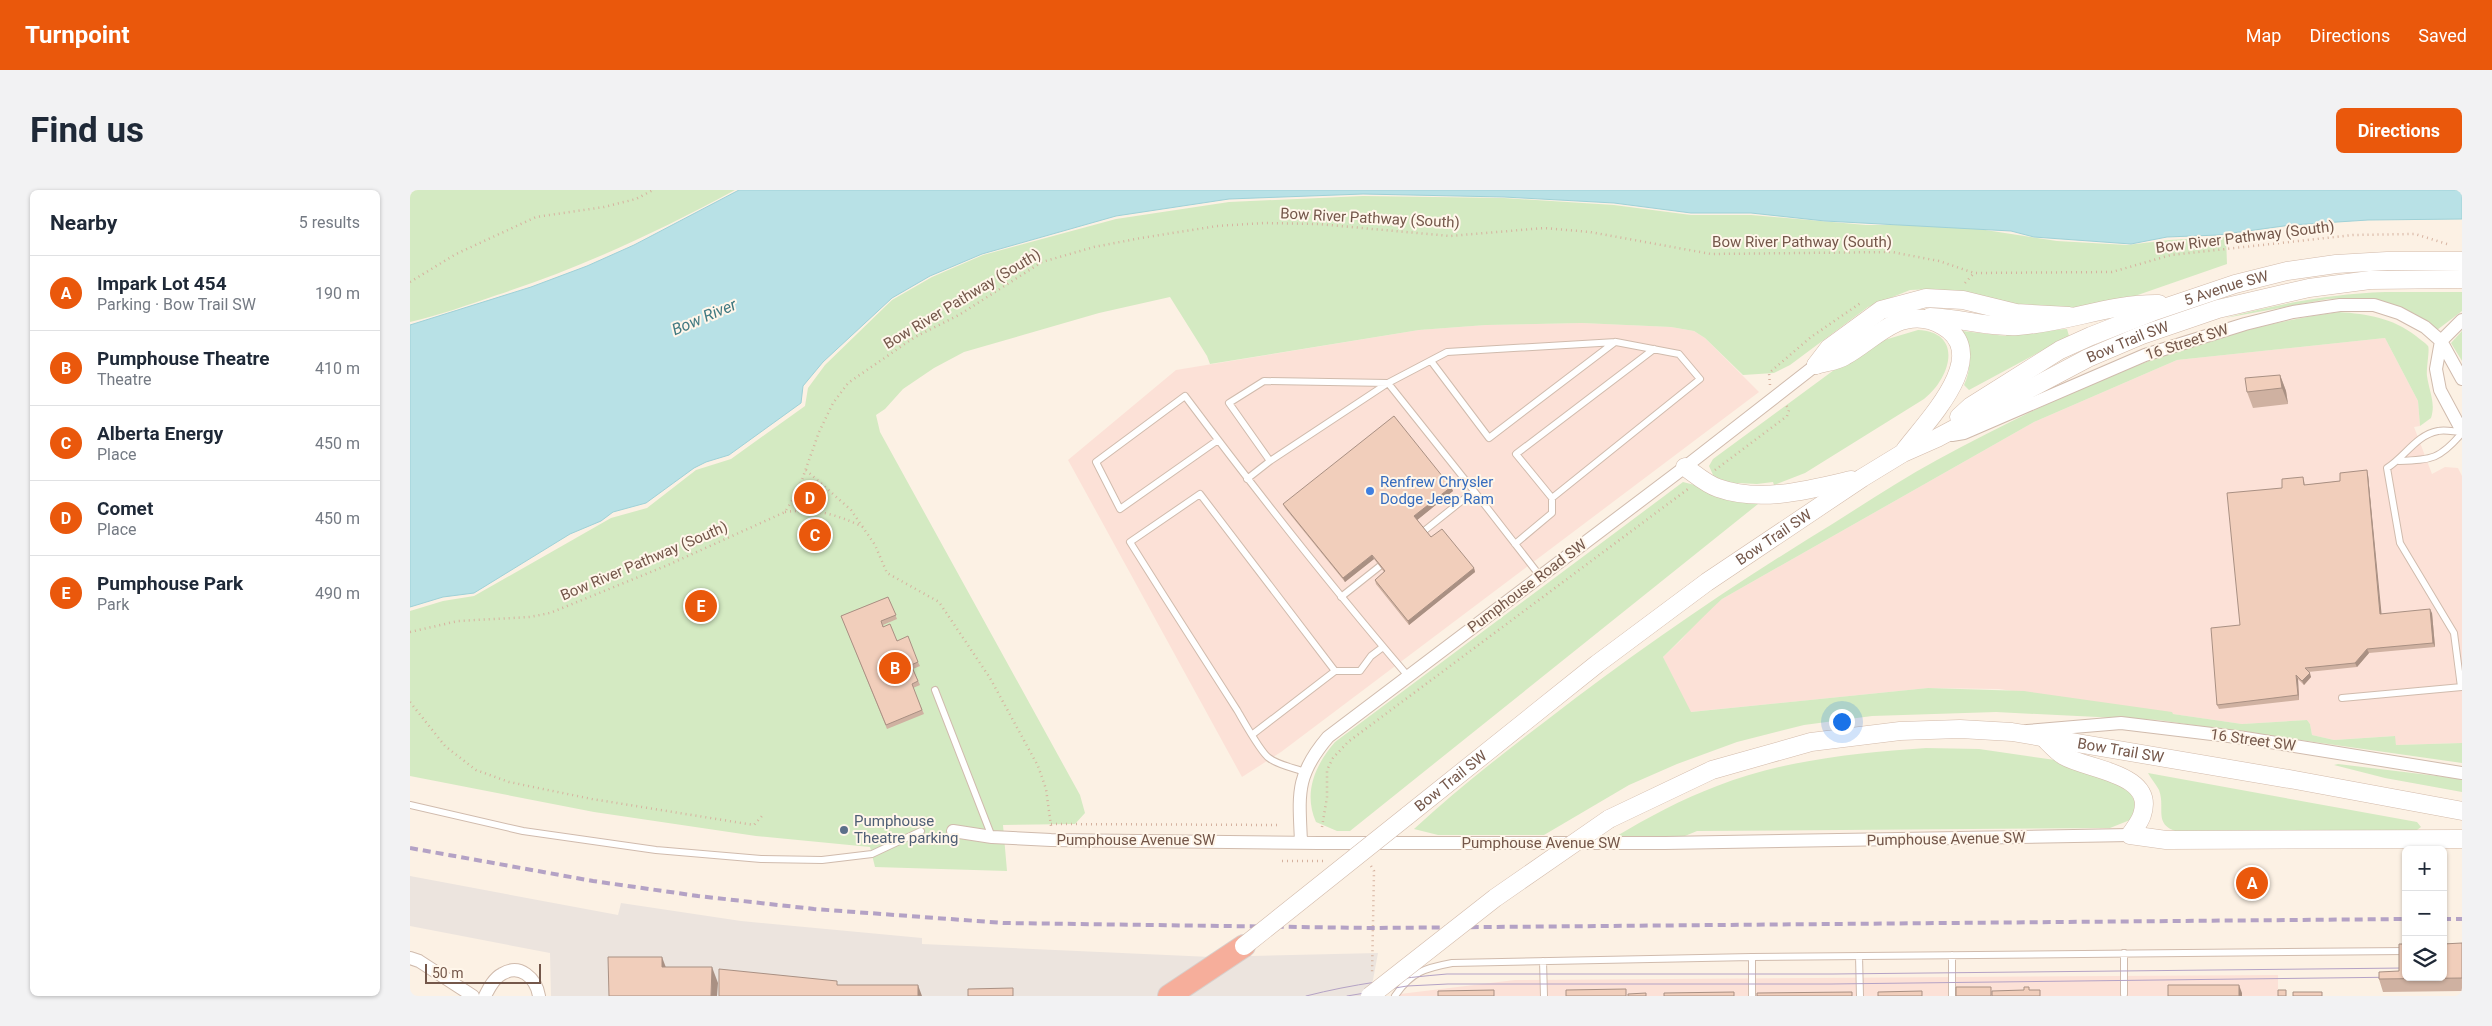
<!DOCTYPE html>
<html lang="en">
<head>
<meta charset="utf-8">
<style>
  :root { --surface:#fff; --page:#f2f2f3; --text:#1f2937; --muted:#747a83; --line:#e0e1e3; --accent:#ea580c }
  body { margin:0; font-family:Roboto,sans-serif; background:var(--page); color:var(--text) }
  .controls { position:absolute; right:15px; bottom:15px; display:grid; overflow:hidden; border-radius:8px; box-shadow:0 1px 4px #0004 }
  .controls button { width:45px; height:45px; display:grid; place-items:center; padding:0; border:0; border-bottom:1px solid var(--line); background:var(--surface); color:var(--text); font:25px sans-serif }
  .scale { position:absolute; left:15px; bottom:12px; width:116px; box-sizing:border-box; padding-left:5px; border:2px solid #74574a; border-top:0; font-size:14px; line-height:18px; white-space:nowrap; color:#74574a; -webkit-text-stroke:4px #fff6ea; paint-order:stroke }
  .you { position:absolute; left:1431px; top:531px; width:18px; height:18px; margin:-12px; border:4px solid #fff; border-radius:50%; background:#1a73e8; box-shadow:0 0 0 8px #1a73e833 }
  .badge { display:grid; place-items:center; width:32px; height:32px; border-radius:50%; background:var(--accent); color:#fff; font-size:16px; font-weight:700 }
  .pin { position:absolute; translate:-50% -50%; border:2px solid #fff; box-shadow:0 1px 5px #0006 }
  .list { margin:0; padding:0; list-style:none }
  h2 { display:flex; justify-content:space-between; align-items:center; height:65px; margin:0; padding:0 20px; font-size:21px }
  h2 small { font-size:16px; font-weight:400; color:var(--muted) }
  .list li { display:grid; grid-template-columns:32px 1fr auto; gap:15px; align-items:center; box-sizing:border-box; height:75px; padding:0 20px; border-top:1px solid var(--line) }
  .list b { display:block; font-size:19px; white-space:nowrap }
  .list p { margin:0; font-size:16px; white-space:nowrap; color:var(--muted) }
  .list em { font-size:16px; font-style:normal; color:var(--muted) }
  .icon { flex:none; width:28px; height:28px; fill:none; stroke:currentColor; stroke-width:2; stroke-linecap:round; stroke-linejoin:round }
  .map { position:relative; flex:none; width:2052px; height:806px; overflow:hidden; border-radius:8px }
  header { display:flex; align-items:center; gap:30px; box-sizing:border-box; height:70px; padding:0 25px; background:var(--accent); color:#fff }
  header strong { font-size:24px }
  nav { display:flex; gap:28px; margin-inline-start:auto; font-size:18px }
  .intro { display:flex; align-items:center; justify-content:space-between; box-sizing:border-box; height:120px; padding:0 30px }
  h1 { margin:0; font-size:35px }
  .button { padding:12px 22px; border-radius:8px; background:var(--accent); color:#fff; font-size:18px; font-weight:700 }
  main { display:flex; gap:30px; padding:0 30px }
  aside { flex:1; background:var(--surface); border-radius:8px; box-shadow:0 1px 4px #0004 }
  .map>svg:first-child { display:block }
</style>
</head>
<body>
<header>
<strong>Turnpoint</strong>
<nav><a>Map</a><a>Directions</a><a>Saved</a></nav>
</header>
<div class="intro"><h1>Find us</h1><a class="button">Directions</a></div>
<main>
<aside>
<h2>Nearby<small>5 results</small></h2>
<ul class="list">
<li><span class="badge">A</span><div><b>Impark Lot 454</b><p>Parking · Bow Trail SW</p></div><em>190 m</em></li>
<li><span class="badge">B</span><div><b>Pumphouse Theatre</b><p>Theatre</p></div><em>410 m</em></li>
<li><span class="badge">C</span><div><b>Alberta Energy</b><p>Place</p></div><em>450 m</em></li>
<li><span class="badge">D</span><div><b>Comet</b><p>Place</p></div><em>450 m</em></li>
<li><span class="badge">E</span><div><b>Pumphouse Park</b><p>Park</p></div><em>490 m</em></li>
</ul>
</aside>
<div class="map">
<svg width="2052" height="806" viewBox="0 0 2052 806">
  <rect width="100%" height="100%" fill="#fcf1e4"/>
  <path fill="#fce1d7" d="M1172,133L1261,137L1284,141L1295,148L1349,202L871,562L832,587L658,270L766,180L1009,140L1076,135Z
    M1975,148L2008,211L2010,236L2004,237L2022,284L2035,277L2048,278L2052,286V553L1986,555L1984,546L1924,550L1902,545L1900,534L1897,530L1832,534L1589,499L1518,498L1280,522L1253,467L1272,449L1287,431L1312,409L1624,232L1767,170Z
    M1868,785V806H987L990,804L1105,790Z"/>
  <path fill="#ece4de" d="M0,686L208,725L211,713L331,731L512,748V754L801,767L968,763L960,806H141L140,763L0,736Z"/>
  <path fill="#d4eac2" d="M0,0H325C248,42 170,78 87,105C58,115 30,125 0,132Z
    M953,6L1094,8L1204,15L1281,25H1341L1456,35H1543L1647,51L1717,55L1759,50L1816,47L1817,74L1722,107L1660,120L1605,116L1547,102L1522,99L1500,100L1458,117L1380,175L1364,183L1333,185L1295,148L1284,141L1261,137L1172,133L1076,135L1009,140L800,174L797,166L760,107L689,123L554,162L524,178L493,199L475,219L466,225L470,242L670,605L675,623L665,634L593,635L597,681L465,677L460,657L346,646L184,622L0,586V421L33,411L64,406L201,328L237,318L286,280L321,269L395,216L398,198L415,175L482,110L522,87L573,65L706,29L819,12Z
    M1975,102H2052V121L2027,140L1959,109L1944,108L1918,109L1815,128C1868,114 1920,104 1975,102Z
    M1929,122C1957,124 1983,128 2006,146C2009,149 2015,152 2018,156C2020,159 2016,179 2017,186C2019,201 2026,213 2021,228L2010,236L2008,211L1975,148L1767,170L1624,232L1312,409C1291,428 1273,448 1253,467L1281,522L1518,498L1614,501L1762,522L1763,524L1832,534L1897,530L1900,534L1902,545L1924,550L1985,546L1986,555L2052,553V573L1748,530L1586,522L1462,526L1394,535L1327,552L1267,574L1219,595L1134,645H1028L1004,639C1046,600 1091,565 1137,530C1221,465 1308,405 1398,349C1441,323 1483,294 1527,270C1655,201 1783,142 1929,122Z
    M1657,139L1659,146L1559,200L1554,195C1563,176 1559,163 1550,144L1552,141L1596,146L1597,143Z
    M1508,140C1554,142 1541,188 1514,209L1395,283L1364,295L1363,292L1347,294L1328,293V295L1304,287L1299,276L1303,269L1424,180L1471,151Z
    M2052,141V171L2041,153Z
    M1273,292L1347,311L1348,314L940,641H927L906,632C893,603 905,575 925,552Z
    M1516,558L1569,559L1645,570L1718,598L1727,616L1720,630L1700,638L1287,641L1275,646L1205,647C1237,628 1272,609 1307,596C1373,570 1446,563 1516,558Z
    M1928,574L2052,589V602L1975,588L1924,575Z
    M1738,583L2007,632L2011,637L2007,640L1769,642C1742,635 1756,618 1749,600C1746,594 1741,589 1738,583Z"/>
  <path fill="#b8e1e6" stroke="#9fd1d7" d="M329,0H2052V29L1958,30L1881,35L1808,45L1757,47L1721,54L1624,47L1601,41L1415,31L1341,23H1281L1204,13L1094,7L953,4L819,9L706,26L572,64L520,86L482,108L413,172L393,196L391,213L319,265L296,272L284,278L236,313L203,322L191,331L160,344L64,403L33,407L0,417V135L121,97L177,76L224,55Z"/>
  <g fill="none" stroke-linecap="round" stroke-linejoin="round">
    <defs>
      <path id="lane" d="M1021,171L1079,248L1205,152
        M854,191L978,193L860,271L819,213Z
        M808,250L710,319L686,272L775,206C847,302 920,395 998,486
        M1989,271C2022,270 2030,269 2052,243
        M837,289L860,271
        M1064,301L978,193L1037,162L1206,152L1269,164L1290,189L1142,308L1106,264L1244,159
        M1014,341L1064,301L1130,386
        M1105,354L1142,323V308
        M931,407L970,376
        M925,481H950L961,466L973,457
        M2051,497L2044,443L1990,353L1977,278C1995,267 2006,245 2028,241C2035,239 2045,242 2052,242
        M525,500L582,647
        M1932,508L2052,497
        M843,544L925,481L790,304L720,352C755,408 791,464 827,520C833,530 851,563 859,568C868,575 884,578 895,582
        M0,615L113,641L246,660L351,669L412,670L462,664L511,641
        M1714,763V804
        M1542,765V806
        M1449,766L1450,806
        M1342,767V806
        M1133,771L1134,806
        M985,806C1001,782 1015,778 1042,773L1342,767L1996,761"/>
      <path id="street" d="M2052,130L2031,151L2026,179L2030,200L2052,241
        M1542,245L1554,243L1735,165L1835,134L1883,122L1930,115H1964L1989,123L2015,137L2031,151L2052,189
        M1617,541L1711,533L1835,548L2052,583
        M543,641L582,647L641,650L909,653H1255L1720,645
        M891,652C889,604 885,586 918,547L1275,277L1406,175
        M0,768L9,771L63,806
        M75,806C79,798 84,788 92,784C110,773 126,788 129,806"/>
      <g id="secondary">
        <path d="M1520,127C1550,128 1579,138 1608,136C1656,133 1701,113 1749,114"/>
        <path d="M1406,175C1416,172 1427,171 1435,166C1453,156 1468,141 1486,133C1503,126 1518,127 1533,136C1583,165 1516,232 1495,260"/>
        <path d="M1406,175L1419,158L1471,120L1516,108L1553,110L1606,123L1659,126"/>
        <path id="s1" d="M1549,227L1561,216L1650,160L1681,146L1742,122L1825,94L1877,81L1926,74L1977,71H2052"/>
        <path d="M1275,277C1285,284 1296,294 1308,298C1350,313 1399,300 1441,290"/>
        <path d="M1634,548C1640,554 1647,562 1654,566C1678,580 1746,583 1732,625C1730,632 1724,639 1720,645L1756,650L2052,649"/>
        <path id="s2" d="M997,626L1187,474L1297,392L1452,288L1493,263L1527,248L1678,168L1732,145L1808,119L1899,98L1960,90L2052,89"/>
        <path id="s3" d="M1199,629L1302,580L1401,552L1490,541L1550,539L1602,542L1885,590L2052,621"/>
      </g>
      <path id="highway" d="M759,806L834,756"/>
    </defs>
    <use href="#lane" stroke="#d0bbad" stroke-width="8"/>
    <use href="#street" stroke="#d0bbad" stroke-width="14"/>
    <use href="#secondary" stroke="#d2baaa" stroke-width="19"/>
    <use href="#highway" stroke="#d8d0cc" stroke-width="24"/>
    <path stroke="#d6b29f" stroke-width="2.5" stroke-dasharray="1 4" stroke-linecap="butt" d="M0,92L46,64L126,27L194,17L226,9L243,0
      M1555,93L1564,83
      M1360,195L1359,183L1401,147L1452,112
      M396,280L441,320L465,355L477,383L529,412L580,488L628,576L636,599L641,636
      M1305,280L1377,226L1379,220L1376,215
      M375,322C404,318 426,324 453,337
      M0,442L48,431L120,427L140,423L258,375L375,322L388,301L409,242L423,213L438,193L505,147L549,125L632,72L684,57L731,48L807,36L854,33L908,34L1040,46L1134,38L1180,42L1301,64L1482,62L1529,71L1564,83L1702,82L1761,65L1943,45L2005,44L2037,54
      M0,512L35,556L66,580L99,592L182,609L344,635L352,626
      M641,634L868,635
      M912,637L917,607V580L923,568L938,552L1278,299
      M872,671H915
      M961,676L964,681L962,785"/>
    <use href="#lane" stroke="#fff" stroke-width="6"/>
    <use href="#street" stroke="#fff" stroke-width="12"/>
    <use href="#secondary" stroke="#fff" stroke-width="18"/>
    <use href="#highway" stroke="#f6ae9b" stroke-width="22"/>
    <path stroke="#b4a2c5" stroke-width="1" d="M896,806C943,794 989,788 1037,784H1423L1996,778
      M937,806L997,796L1038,794H1421L1996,787"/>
    <path stroke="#b4a2c5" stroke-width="4" stroke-dasharray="8 5" stroke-linecap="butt" d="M0,658L183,691L288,706L404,719L594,733L963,738L1996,729
      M2033,729H2052"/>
    <defs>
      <path id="secondary-bridge" d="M834,756L997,626
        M960,806L1085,708L1199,629"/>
    </defs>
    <use href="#secondary-bridge" stroke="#d2baaa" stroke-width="19" stroke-linecap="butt"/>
    <use href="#secondary-bridge" stroke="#fff" stroke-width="18"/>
  </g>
  <path fill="#cfb1a1" d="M1870,185L1876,201L1878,214L1843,218L1837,202Z
    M1958,285L1971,424L2022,423L2025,457L1959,463L1947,477L1898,482L1901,487L1894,495L1888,489L1889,510L1809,519L1807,515L1830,435L1872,298L1893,287L1895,295L1930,291Z
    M1041,297L1043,301L1007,330L1021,347L1064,378L1065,382L999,435L966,394L965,390L974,382L964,369L935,392L875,318L873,314Z
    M478,407L487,429L473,435L508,472L510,476L503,479L510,495L503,498L514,524L477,539L431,426Z
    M2052,753V801L1973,802L1969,789L1989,781Z"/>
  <path fill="#a99083" d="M1870,185L1876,201L1878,214L1872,198Z
    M1957,280L1958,285L1972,428L1970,424Z
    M1041,297L1043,301L1006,331L1004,326Z
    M962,365L964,369L935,392L933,388Z
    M1064,378L1065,382L999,435L998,431Z
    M2020,419L2022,423L2025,457L2023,453Z
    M1957,459L1959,463L1947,477L1945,473Z
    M1900,483L1901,487L1894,495L1892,491Z
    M1886,485L1888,489L1889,510L1888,505Z
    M252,767L258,783L252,777Z
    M302,777L308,793L307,806H301Z
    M508,795L512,806H508Z
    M1829,795L1832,803V806H1829Z"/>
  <path fill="#f1cebb" stroke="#a99083" d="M1870,185L1872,198L1837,202L1835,188Z
    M984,226L1041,297L1004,326L1021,347L1032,339L1064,378L998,431L965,390L975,381L962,365L933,388L873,314Z
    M1957,280L1970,424L2020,419L2023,453L1957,459L1945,473L1895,478L1900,483L1892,491L1886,485L1888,505L1807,515L1801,438L1830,435L1817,303L1872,298V289L1893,287L1894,295L1930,291V283Z
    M478,407L486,425L471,431L473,437L480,434L487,451L498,446L508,472L501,475L508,491L502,494L512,520L476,535L431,426Z
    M2052,753V788L1969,789V782L1989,781V754H1996V787H2033V754Z
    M198,767H252V777H302L301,806H199Z
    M309,779L427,791V795H508V806H309Z
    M1758,795H1829V806H1758Z
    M1546,797H1581V806H1546Z
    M1614,797H1619V800H1630V806H1582V801L1614,800Z
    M603,798V806H558V799Z
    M1216,799V806H1156V800Z
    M1084,800V806H1028V801Z
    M1868,800H1876V806H1868Z
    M1512,801V806H1468V802Z
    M1324,802V806H1254V803Z
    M1442,802V806H1347V803Z
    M1883,802H1912V806H1883Z
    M1236,803V806H1218V804Z"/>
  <circle fill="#3f7fe0" stroke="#fff6ea" stroke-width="2" cx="960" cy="301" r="5"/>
  <circle fill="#5c6f8a" stroke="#fff6ea" stroke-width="2" cx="434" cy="640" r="5"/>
  <g text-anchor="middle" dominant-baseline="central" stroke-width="4" stroke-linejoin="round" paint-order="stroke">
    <g font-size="15" fill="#74574a" stroke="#fff6ea">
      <text transform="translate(960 28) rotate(3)">Bow River Pathway (South)</text>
      <text transform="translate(1835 47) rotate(-7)">Bow River Pathway (South)</text>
      <text x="1392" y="52">Bow River Pathway (South)</text>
      <text stroke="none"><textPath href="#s1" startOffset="299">5 Avenue SW</textPath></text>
      <text transform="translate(552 109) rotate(-31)">Bow River Pathway (South)</text>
      <text transform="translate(1777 152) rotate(-18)">16 Street SW</text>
      <text stroke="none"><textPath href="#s2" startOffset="866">Bow Trail SW</textPath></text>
      <text stroke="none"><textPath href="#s2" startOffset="461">Bow Trail SW</textPath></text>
      <text transform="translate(234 371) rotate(-23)">Bow River Pathway (South)</text>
      <text transform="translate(1117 396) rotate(-37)">Pumphouse Road SW</text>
      <text transform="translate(1843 550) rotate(8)">16 Street SW</text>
      <text stroke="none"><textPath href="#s3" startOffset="529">Bow Trail SW</textPath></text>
      <text stroke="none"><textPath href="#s2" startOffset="56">Bow Trail SW</textPath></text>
      <text transform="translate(1536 649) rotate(-1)">Pumphouse Avenue SW</text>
      <text x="726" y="650">Pumphouse Avenue SW</text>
      <text x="1131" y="653">Pumphouse Avenue SW</text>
    </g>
    <g font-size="15" fill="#366cbe" stroke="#fff6ea" text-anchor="start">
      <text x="970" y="292">Renfrew Chrysler<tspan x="970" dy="17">Dodge Jeep Ram</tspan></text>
    </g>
    <g font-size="15" fill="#4e5e75" stroke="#fff6ea" text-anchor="start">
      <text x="444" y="631">Pumphouse<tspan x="444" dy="17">Theatre parking</tspan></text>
    </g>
    <g font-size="16" font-style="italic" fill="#407981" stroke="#fff6ea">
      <text transform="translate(294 127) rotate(-23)">Bow River</text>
    </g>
  </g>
</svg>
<div class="controls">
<button>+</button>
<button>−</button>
<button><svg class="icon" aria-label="layers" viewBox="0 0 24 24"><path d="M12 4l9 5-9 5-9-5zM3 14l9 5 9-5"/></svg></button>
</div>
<div class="scale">50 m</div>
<div class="you"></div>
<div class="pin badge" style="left:1842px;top:693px">A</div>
<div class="pin badge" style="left:485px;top:478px">B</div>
<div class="pin badge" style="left:405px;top:345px">C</div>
<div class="pin badge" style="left:400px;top:308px">D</div>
<div class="pin badge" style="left:291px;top:416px">E</div>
</div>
</main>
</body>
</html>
